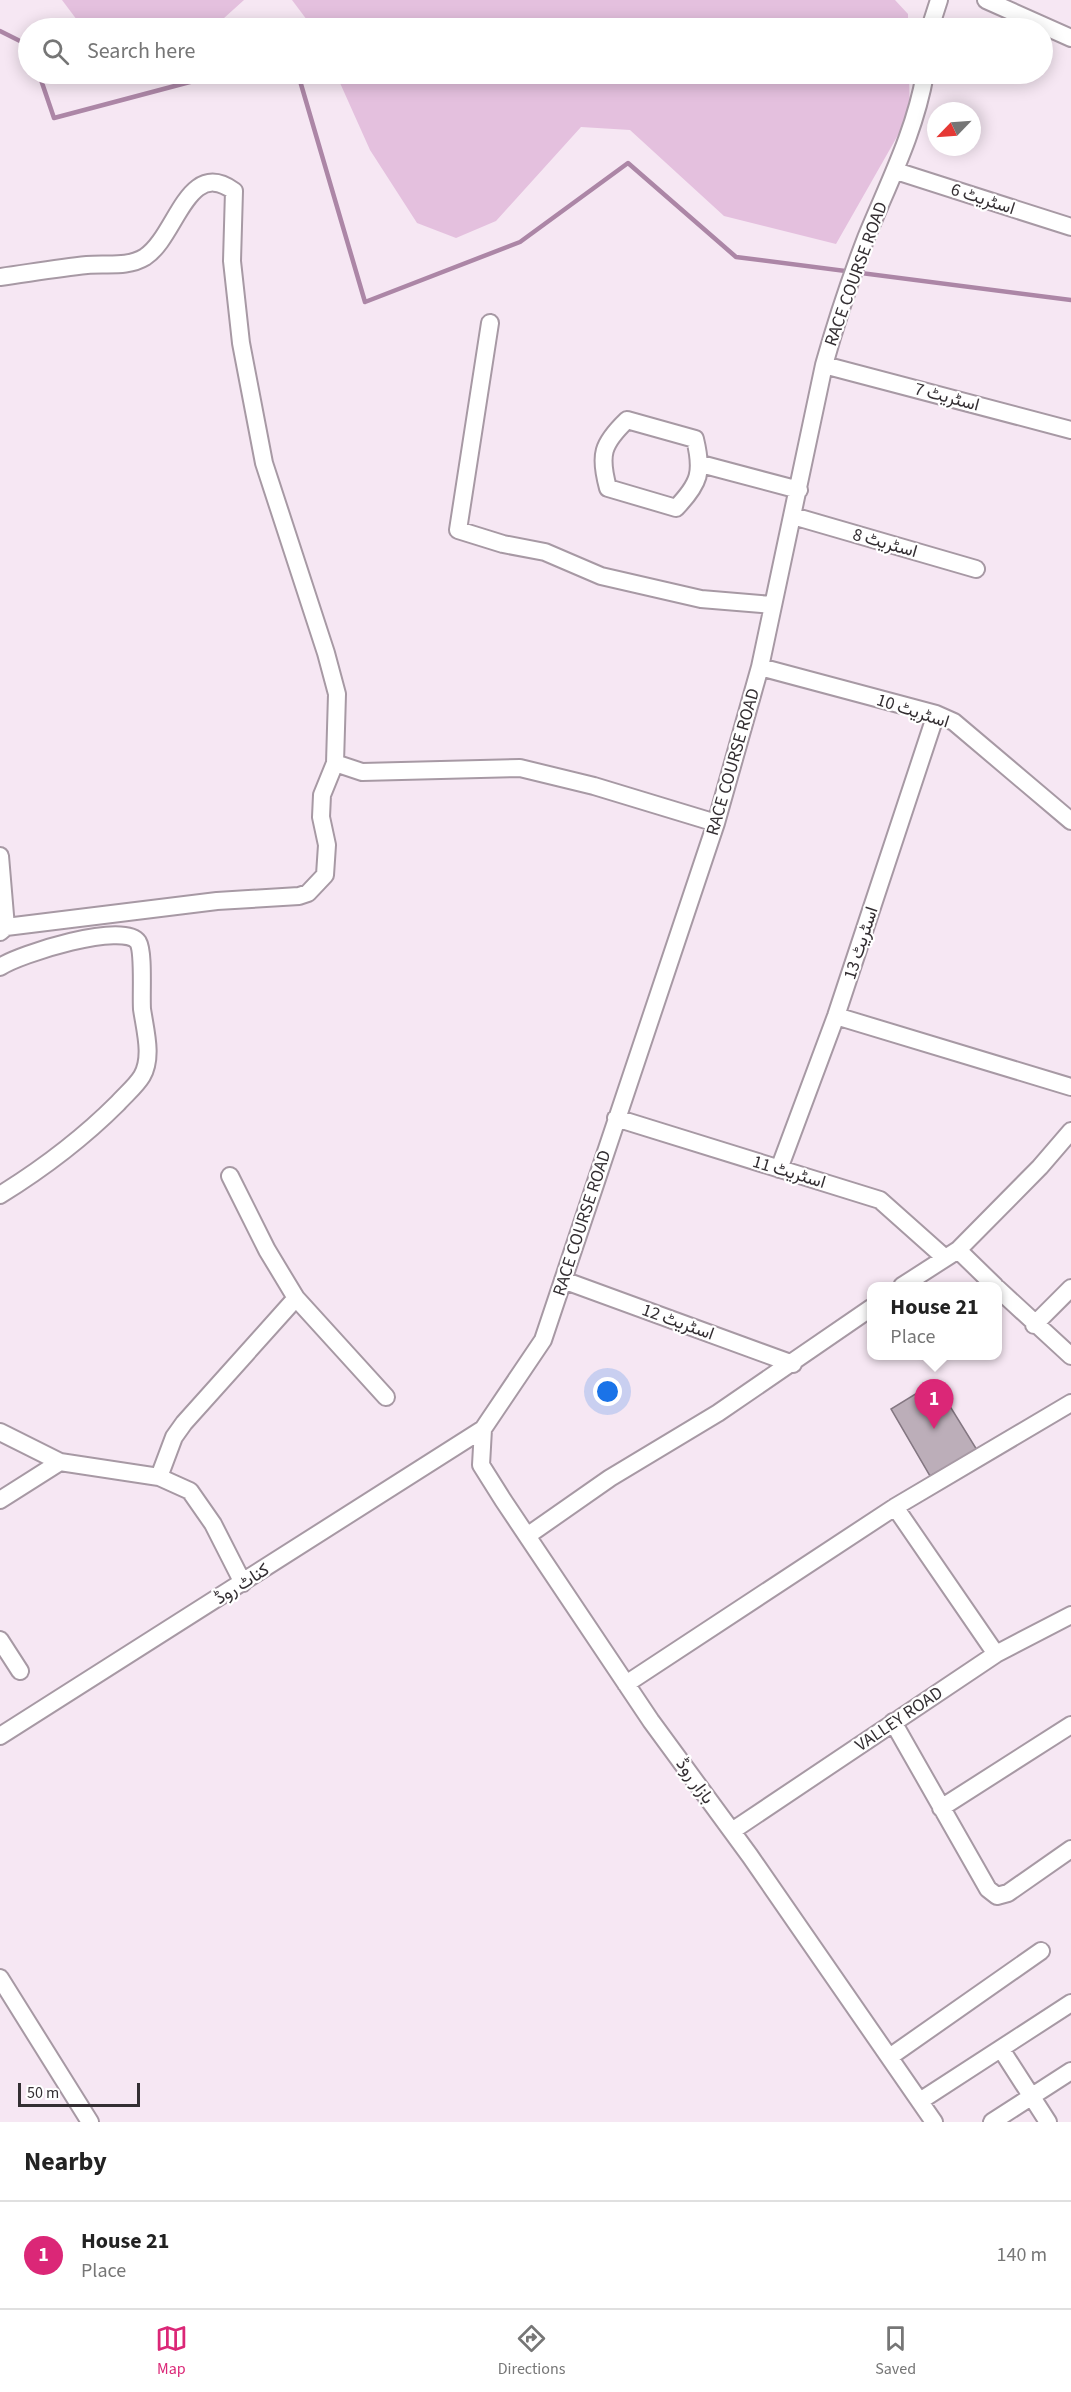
<!DOCTYPE html>
<html lang="en">
<head>
<meta charset="utf-8">
<style>
  :root { --surface:#fff; --page:#f2f2f2; --text:#222; --muted:#767676; --line:#e0e0e0; --accent:#db2777 }
  body { margin:0; font-family:"Source Sans 3",Vazirmatn,sans-serif; background:var(--page); color:var(--text) }
  .compass { position:absolute; left:927px; top:102px; width:54px; height:54px; border-radius:50%; background:var(--surface); box-shadow:0 3px 15px #0003; rotate:245deg }
  .scale { position:absolute; left:18px; bottom:15px; width:122px; box-sizing:border-box; padding-left:6px; border:3px solid #332e32; border-top:0; font-size:16px; line-height:21px; white-space:nowrap; color:#332e32; -webkit-text-stroke:4px #fff; paint-order:stroke }
  .you { position:absolute; left:608px; top:1392px; width:21px; height:21px; margin:-15px; border:4px solid #fff; border-radius:50%; background:#1a73e8; box-shadow:0 0 0 9px #1a73e833 }
  .badge { display:grid; place-items:center; width:39px; height:39px; border-radius:50%; background:var(--accent); color:#fff; font-size:20px; font-weight:700 }
  .pin { position:absolute; translate:-50% -50px; filter:drop-shadow(0 2px 3px #0008) }
  .pin::after { content:''; position:absolute; top:32px; width:21px; height:18px; background:inherit; clip-path:polygon(0 0,100% 0,50% 100%) }
  .popup { position:absolute; left:867px; top:1282px; width:135px; height:78px; box-sizing:border-box; display:grid; place-content:center; border-radius:12px; background:var(--surface); filter:drop-shadow(0 2px 4px #0005); font-size:20px; white-space:nowrap; color:var(--muted) }
  .popup b { font-size:22px; color:var(--text) }
  .popup::after { content:''; position:absolute; left:50%; top:100%; margin-left:-12px; border:12px solid transparent; border-top-color:var(--surface) }
  .list { margin:0; padding:0; list-style:none }
  h2 { display:flex; justify-content:space-between; align-items:center; height:78px; margin:0; padding:0 24px; font-size:26px }
  h2 small { font-size:20px; font-weight:400; color:var(--muted) }
  .list li { display:grid; grid-template-columns:39px 1fr auto; gap:18px; align-items:center; box-sizing:border-box; height:108px; padding:0 24px; border-top:2px solid var(--line) }
  .list b { display:block; font-size:22px; white-space:nowrap }
  .list p { margin:0; font-size:20px; white-space:nowrap; color:var(--muted) }
  .list em { font-size:20px; font-style:normal; color:var(--muted) }
  .icon { flex:none; width:33px; height:33px; fill:none; stroke:currentColor; stroke-width:2; stroke-linecap:round; stroke-linejoin:round }
  .map { position:relative; flex:none; width:1071px; height:2122px; overflow:hidden }
  .search { position:absolute; background:var(--surface); box-shadow:0 3px 15px #0003; left:18px; right:18px; top:18px; height:66px; display:flex; align-items:center; gap:15px; box-sizing:border-box; padding:0 21px; border-radius:33px; color:var(--muted); font-size:22px }
  .sheet { height:186px; background:var(--surface) }
  nav { display:flex; justify-content:space-around; align-items:center; box-sizing:border-box; height:84px; border-top:2px solid var(--line); background:var(--surface); font-size:16px; color:var(--muted) }
  nav a { display:grid; justify-items:center; gap:3px }
  nav .on { color:var(--accent) }
  .map>svg:first-child { display:block }
</style>
</head>
<body>
<div class="map">
<svg width="1071" height="2122" viewBox="0 0 1071 2122">
  <rect width="100%" height="100%" fill="#f6e7f3"/>
  <path fill="#e4c0de" d="M62,0H244L213,28H83Z
    M292,0H895L908,14V28H313Z
    M336,74H909L910,114L836,244L724,216L630,130L581,127L496,221L456,238L417,223L370,150Z"/>
  <g fill="none" stroke-linecap="round" stroke-linejoin="round">
    <path stroke="#ac86a6" stroke-width="4.5" d="M0,31L28,45
      M39,74L54,118L220,74
      M298,74L365,302L520,242L628,163L736,257L1071,300"/>
  </g>
  <path fill="#bcaeb9" stroke="#847782" stroke-width="1.5" d="M935,1382L977,1450L930,1476L891,1409Z"/>
  <g fill="none" stroke-linecap="round" stroke-linejoin="round">
    <defs>
      <path id="minor" d="M986,0L1071,38
        M930,28L939,0
        M896,171L1071,227
        M0,277C29,273 58,268 87,265C106,263 127,268 145,257C177,236 187,157 234,191L232,261L241,343L264,463L326,653L337,694L335,763
        M490,323L458,530L503,544L545,552L601,576L701,599L772,605
        M824,365L1071,430
        M627,420L695,439C703,472 700,483 676,508L608,488C599,455 602,444 627,420Z
        M701,464L799,490
        M793,516L976,569
        M760,667L936,714L954,722L1071,821
        M0,856L6,927
        M0,932L6,927L217,901L299,896L308,893L325,875L327,845L321,817L322,795L335,763L362,772L520,768L594,786L716,823
        M0,967C19,954 124,921 138,942C144,952 141,994 142,1009C145,1030 153,1057 142,1076C136,1086 126,1094 118,1103C83,1138 42,1169 0,1195
        M836,1016L1071,1087
        M616,1118L880,1200L944,1257
        M779,1169L836,1016L936,714
        M230,1176L267,1250L296,1298L386,1397
        M958,1250L995,1286
        M563,1280L793,1364
        M902,1286L958,1250L1040,1167L1071,1131
        M997,1288L1071,1356
        M1034,1325L1071,1288
        M483,1429L481,1465L503,1500L651,1721L750,1856L934,2122
        M0,1432L60,1462L159,1477L190,1491L213,1524L243,1583
        M159,1477L174,1437L184,1423L296,1298
        M0,1500L60,1462
        M895,1507L996,1654
        M527,1536L610,1478L718,1413L871,1308
        M0,1640L20,1671
        M626,1684L895,1507L1071,1403
        M893,1722L988,1889L997,1896L1008,1893L1071,1849
        M0,1736L483,1429L543,1340L716,823L760,667L824,365C836,322 850,280 866,238C888,184 915,132 925,74
        M941,1808L1071,1725
        M732,1831L996,1654L1071,1615
        M0,1978L90,2122
        M1001,2049L1048,2122
        M891,2056L1041,1951
        M920,2101L1071,2003
        M992,2122L1071,2071"/>
    </defs>
    <use href="#minor" stroke="#a799a4" stroke-width="20"/>
    <use href="#minor" stroke="#fff" stroke-width="16"/>
  </g>
  <g text-anchor="middle" dominant-baseline="central" stroke-width="4.5" stroke-linejoin="round" paint-order="stroke">
    <g font-size="18" fill="#332e32" stroke="#fff">
      <text transform="translate(983 199) rotate(18)">اسٹریٹ 6</text>
      <text transform="translate(856 274) rotate(-70)">RACE COURSE ROAD</text>
      <text transform="translate(947 397) rotate(15)">اسٹریٹ 7</text>
      <text transform="translate(885 543) rotate(16)">اسٹریٹ 8</text>
      <text transform="translate(913 711) rotate(18)">اسٹریٹ 10</text>
      <text transform="translate(733 762) rotate(-74)">RACE COURSE ROAD</text>
      <text transform="translate(861 943) rotate(-72)">اسٹریٹ 13</text>
      <text transform="translate(789 1172) rotate(17)">اسٹریٹ 11</text>
      <text transform="translate(582 1223) rotate(-72)">RACE COURSE ROAD</text>
      <text transform="translate(678 1322) rotate(20)">اسٹریٹ 12</text>
      <text transform="translate(242 1584) rotate(-32)">کناٹ روڈ</text>
      <text transform="translate(899 1719) rotate(-34)">VALLEY ROAD</text>
      <text transform="translate(695 1781) rotate(54)">بازار روڈ</text>
    </g>
  </g>
</svg>
<svg class="compass" viewBox="-18 -18 36 36"><path d="M0-13l5 13h-10z" fill="#e53935"/><path d="M0 13l5-13h-10z" fill="#767676"/></svg>
<div class="scale">50 m</div>
<div class="you"></div>
<div class="pin badge" style="left:934px;top:1429px">1</div>
<div class="popup"><b>House 21</b>Place</div>
<div class="search"><svg class="icon" aria-label="search" viewBox="0 0 24 24"><circle cx="10" cy="10" r="6"/><path d="M15 15l6 6"/></svg>Search here</div>
</div>
<section class="sheet">
<h2>Nearby<small></small></h2>
<ul class="list">
<li><span class="badge">1</span><div><b>House 21</b><p>Place</p></div><em>140 m</em></li>
</ul>
</section>
<nav>
<a class="on"><svg class="icon" aria-label="map" viewBox="0 0 24 24"><path d="M3 6l6-2 6 2 6-2v14l-6 2-6-2-6 2zM9 4v14M15 6v14"/></svg>Map</a>
<a><svg class="icon" aria-label="directions" viewBox="0 0 24 24"><path d="M12 3l9 9-9 9-9-9zM9 14v-3h6M13 9l2 2-2 2"/></svg>Directions</a>
<a><svg class="icon" aria-label="saved" viewBox="0 0 24 24"><path d="M7 4h10v16l-5-4-5 4z"/></svg>Saved</a>
</nav>
</body>
</html>
